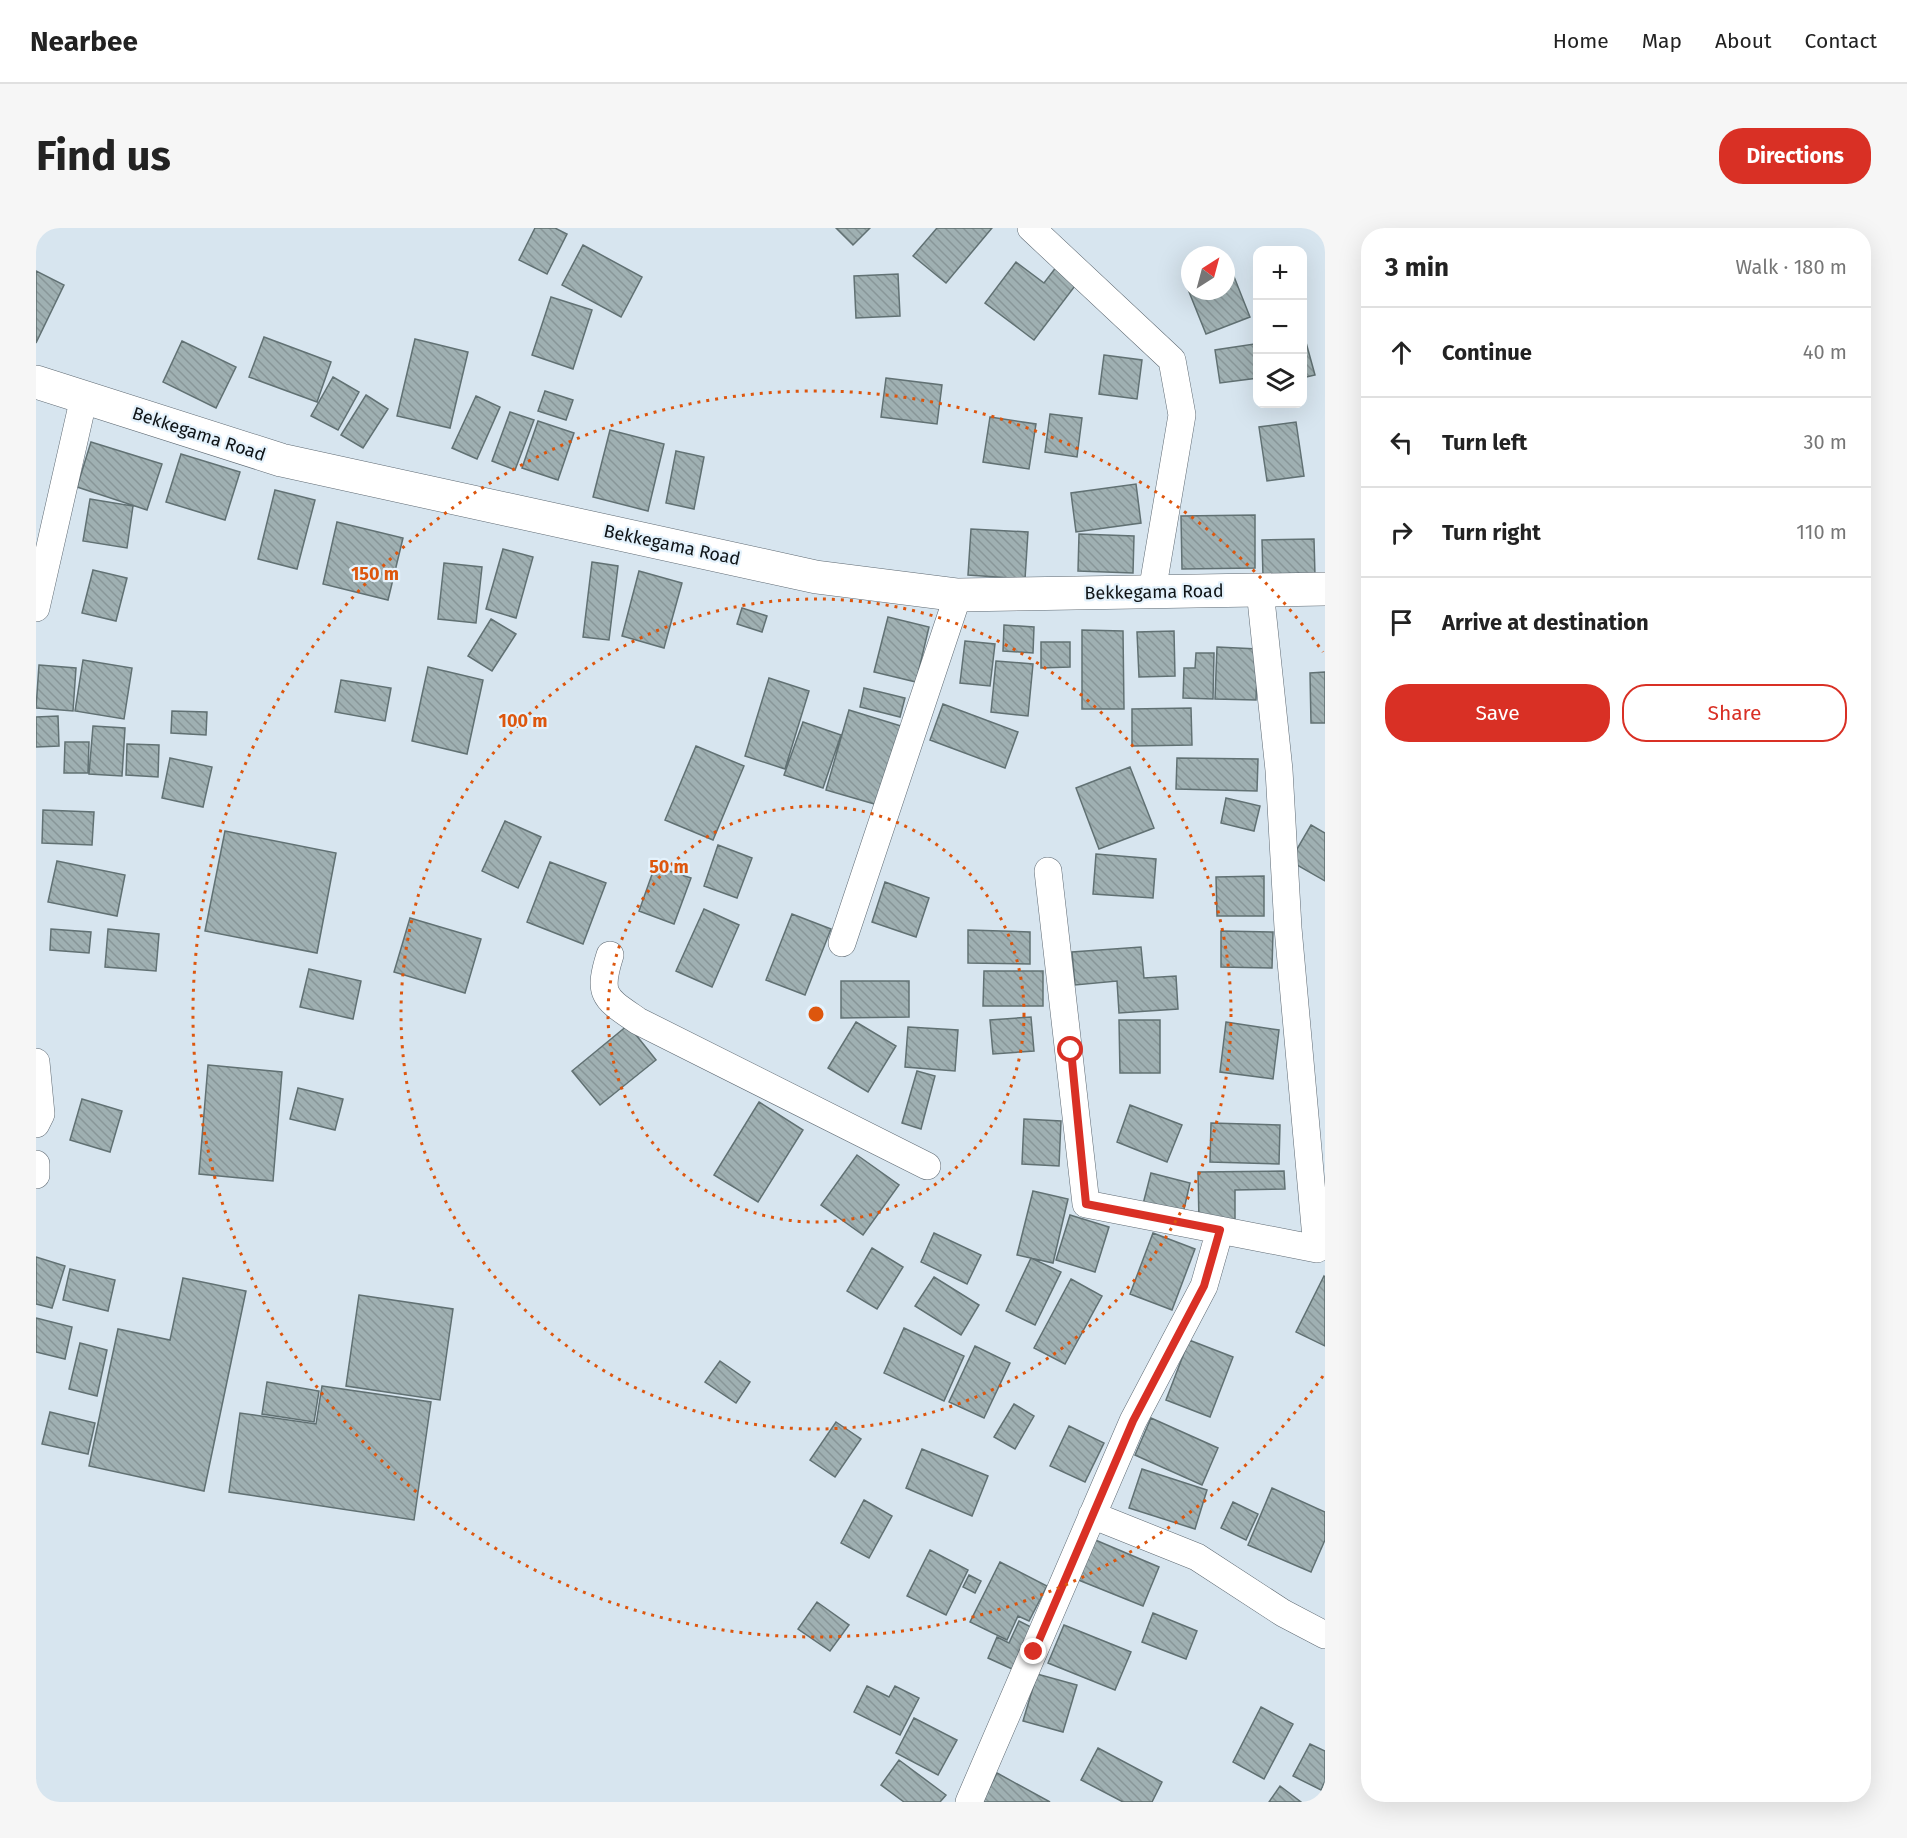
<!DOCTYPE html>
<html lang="en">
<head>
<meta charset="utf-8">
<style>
  :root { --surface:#fff; --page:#f6f6f6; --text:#222; --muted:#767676; --line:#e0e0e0; --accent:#d93025 }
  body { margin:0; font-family:"Fira Sans",sans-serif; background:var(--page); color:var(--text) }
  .controls { position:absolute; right:18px; top:18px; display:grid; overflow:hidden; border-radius:12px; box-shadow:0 6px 24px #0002 }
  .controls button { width:54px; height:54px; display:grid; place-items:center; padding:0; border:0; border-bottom:2px solid var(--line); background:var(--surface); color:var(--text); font:30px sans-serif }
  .compass { position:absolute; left:1145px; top:18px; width:54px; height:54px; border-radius:50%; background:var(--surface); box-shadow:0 6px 24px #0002; rotate:36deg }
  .stop { position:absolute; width:18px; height:18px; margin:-14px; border:4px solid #d93025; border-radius:50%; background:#fff }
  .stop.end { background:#d93025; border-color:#fff; box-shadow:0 2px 6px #0008 }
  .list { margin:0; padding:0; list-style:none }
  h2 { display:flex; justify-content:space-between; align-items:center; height:78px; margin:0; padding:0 24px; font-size:26px }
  h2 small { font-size:20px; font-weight:400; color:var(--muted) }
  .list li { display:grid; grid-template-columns:39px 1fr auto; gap:18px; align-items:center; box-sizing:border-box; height:90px; padding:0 24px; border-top:2px solid var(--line) }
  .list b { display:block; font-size:22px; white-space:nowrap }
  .list em { font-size:20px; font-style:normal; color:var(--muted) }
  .actions { display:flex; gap:12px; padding:18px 24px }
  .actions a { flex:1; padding:14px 0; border:2px solid var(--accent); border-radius:24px; text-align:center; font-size:21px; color:var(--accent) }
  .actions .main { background:var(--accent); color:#fff }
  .icon { flex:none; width:33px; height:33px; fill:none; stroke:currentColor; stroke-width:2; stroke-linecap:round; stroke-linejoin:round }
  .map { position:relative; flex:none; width:1289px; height:1574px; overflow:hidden; border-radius:24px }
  header { display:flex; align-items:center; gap:36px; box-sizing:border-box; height:84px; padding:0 30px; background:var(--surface); border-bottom:2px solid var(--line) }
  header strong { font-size:28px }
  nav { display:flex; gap:33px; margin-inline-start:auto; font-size:21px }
  .intro { display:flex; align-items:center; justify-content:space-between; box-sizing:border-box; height:144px; padding:0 36px }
  h1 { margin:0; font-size:42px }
  .button { padding:15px 27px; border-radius:24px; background:var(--accent); color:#fff; font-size:21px; font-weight:700 }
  main { display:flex; gap:36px; padding:0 36px }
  aside { flex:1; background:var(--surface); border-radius:24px; box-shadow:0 6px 24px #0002 }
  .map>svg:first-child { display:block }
</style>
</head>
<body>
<header>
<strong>Nearbee</strong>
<nav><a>Home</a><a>Map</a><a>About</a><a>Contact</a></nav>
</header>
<div class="intro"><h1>Find us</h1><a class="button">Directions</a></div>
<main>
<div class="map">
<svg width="1289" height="1574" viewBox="0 0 1289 1574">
  <defs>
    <pattern id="building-back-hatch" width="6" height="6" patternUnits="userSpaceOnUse" patternTransform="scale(1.5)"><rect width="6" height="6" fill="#9fb0b2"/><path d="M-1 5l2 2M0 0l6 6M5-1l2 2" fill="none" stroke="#889698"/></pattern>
  </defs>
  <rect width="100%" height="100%" fill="#d7e5ef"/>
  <path fill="url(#building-back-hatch)" stroke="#617173" stroke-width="1.5" d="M499,0H519L531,6L511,46L483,32Z
    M800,0H834L817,17Z
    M901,0H956L910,55L877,28Z
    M547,17L606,49L585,89L526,57Z
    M1191,31L1214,89L1170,106L1147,49L1154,46V63H1190Z
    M980,34L1008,55L1024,34L1045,50L998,112L949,75Z
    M0,43L28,57L0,115Z
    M862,46L864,88L820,90L818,48Z
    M515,69L556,82L537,141L496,127Z
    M1266,100L1279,147L1266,150Z
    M228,109L295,134L281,174L213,149Z
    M379,111L432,124L414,200L361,188Z
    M146,113L200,139L180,180L127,154Z
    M1218,116L1222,150L1184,155L1179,122Z
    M1068,127L1106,132L1101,171L1063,166Z
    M297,149L323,164L302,202L275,188Z
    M850,150L906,157L901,196L845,189Z
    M509,163L537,172L530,192L502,183Z
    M330,167L352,181L327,220L305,207Z
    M440,168L464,179L441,231L416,220Z
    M474,184L498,192L479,242L456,233Z
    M1014,186L1046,190L1041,229L1009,224Z
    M954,189L1000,196L993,241L947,234Z
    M502,193L538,205L522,252L486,240Z
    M1260,194L1268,248L1231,253L1223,199Z
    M574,202L628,216L612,283L557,269Z
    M55,214L126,236L111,282L41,259Z
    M640,223L668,229L658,281L630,275Z
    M145,226L204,244L189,292L130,274Z
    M1100,256L1105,295L1040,304L1035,265Z
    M239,262L279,272L261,341L222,331Z
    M54,271L97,278L91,320L47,313Z
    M1219,287V340L1146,341L1145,288Z
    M301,294L367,310L352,372L287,356Z
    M935,301L992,304L989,351L932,347Z
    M1043,306L1098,308L1097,345L1042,343Z
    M1278,311L1279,348L1227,349L1226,312Z
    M467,321L497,329L480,390L450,381Z
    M556,334L582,338L573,412L547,409Z
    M408,335L446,339L440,395L402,391Z
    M57,342L91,350L80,393L46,385Z
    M603,343L646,355L628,420L586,408Z
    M706,380L731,388L726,404L701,396Z
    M852,389L893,399L880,454L838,444Z
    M455,391L480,406L456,443L432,428Z
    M968,397L998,399L997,425L967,423Z
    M1046,402L1087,403L1088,481H1046Z
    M1138,403L1139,448L1103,449L1101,404Z
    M929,413L959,416L954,458L924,455Z
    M1005,414H1034V439L1005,440Z
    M1181,419L1222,421L1220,472L1179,471Z
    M1160,425H1178L1177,471L1147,470L1148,440H1159Z
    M47,432L96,440L88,491L39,483Z
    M960,433L997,436L992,488L955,484Z
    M3,437L40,440L37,483L0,480Z
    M392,439L447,452L431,526L376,513Z
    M1289,444V495H1275L1274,445Z
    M733,450L773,463L749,541L709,528Z
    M305,452L355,460L349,493L299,484Z
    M828,460L869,470L864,489L824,479Z
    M907,476L982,504L969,540L894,512Z
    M1155,480L1156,517L1096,518V481Z
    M813,482L865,498L842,577L790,562Z
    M136,483L171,484L170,507L135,505Z
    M22,488L23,518L0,519V489Z
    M767,494L805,507L787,560L748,547Z
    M57,498L89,500L86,548L53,546Z
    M29,514H53L52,545H28Z
    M91,516L123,517L122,549L90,547Z
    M660,518L708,538L677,612L629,592Z
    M134,530L176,539L167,579L126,570Z
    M1141,530L1222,531L1221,563L1140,561Z
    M1094,539L1118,600L1063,621L1040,560Z
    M1190,570L1224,578L1218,603L1185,595Z
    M7,582L58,584L56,617L6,615Z
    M469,593L505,609L482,660L446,643Z
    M1275,597L1289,605V653L1254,633Z
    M189,603L300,625L281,725L169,703Z
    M682,617L716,630L701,670L668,658Z
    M1060,626L1120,631L1117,670L1057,666Z
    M21,633L89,647L81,688L12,674Z
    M514,634L570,655L547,716L491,694Z
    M619,638L655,650L638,696L603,683Z
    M1228,648V688H1181L1180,649Z
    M849,654L893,670L880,709L836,694Z
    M668,681L703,697L676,759L640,743Z
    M756,686L795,701L769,767L730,752Z
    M374,690L445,711L429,765L358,744Z
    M15,701L55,704L53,725L14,722Z
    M72,701L123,706L120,743L69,739Z
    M932,702L994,704V736L932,735Z
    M1185,703L1237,704L1236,740L1185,739Z
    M1105,719L1108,750L1140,748L1142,781L1083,785L1081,753L1039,757L1036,724Z
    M273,741L325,753L317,791L264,779Z
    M948,743H1007V778H947Z
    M805,753H873V789L805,790Z
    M995,789L998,823L957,826L954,792Z
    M1083,792H1124V845H1084Z
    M820,794L860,818L832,864L792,840Z
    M1190,794L1243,802L1237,851L1184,844Z
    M592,797L620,832L564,877L536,843Z
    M872,799L922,802L919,843L869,839Z
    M172,837L246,844L237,953L163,946Z
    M881,843L899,848L885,901L866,895Z
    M262,860L307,871L299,902L254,891Z
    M46,871L86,883L74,924L34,912Z
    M723,874L767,902L722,974L678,947Z
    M1094,877L1146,897L1131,934L1081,914Z
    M988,891L1025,893L1023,938L986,936Z
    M1175,895L1244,897L1243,936L1174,934Z
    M821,927L863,957L827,1007L785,977Z
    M1248,943L1249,961L1199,962V993L1163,994L1162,944Z
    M1115,945L1154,955L1146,990L1106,980Z
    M997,963L1032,971L1017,1035L981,1027Z
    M1034,987L1073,999L1059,1044L1020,1032Z
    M898,1005L945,1027L931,1056L885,1034Z
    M1117,1005L1159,1021L1136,1082L1094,1066Z
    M836,1020L867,1039L841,1081L811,1063Z
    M0,1029L29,1038L16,1080L0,1076Z
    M995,1030L1025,1044L999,1097L970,1083Z
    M34,1041L79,1052L72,1083L27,1072Z
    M1288,1048L1289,1049V1118L1260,1104Z
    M898,1049L943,1077L925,1107L879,1078Z
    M147,1050L210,1063L168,1263L53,1238L82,1101L134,1112Z
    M1035,1051L1066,1068L1029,1136L998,1120Z
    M323,1067L417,1081L404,1172L310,1158Z
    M0,1090L36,1099L29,1131L0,1124Z
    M868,1100L928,1128L908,1173L848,1145Z
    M1153,1112L1197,1129L1174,1189L1130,1172Z
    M44,1115L71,1122L61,1168L33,1161Z
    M939,1118L974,1135L948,1190L913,1174Z
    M684,1133L714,1154L700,1175L669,1154Z
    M231,1154L283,1163L278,1194L226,1186Z
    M286,1158L395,1174L378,1292L193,1264L204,1185L280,1196Z
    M978,1176L998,1188L979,1221L958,1209Z
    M14,1184L59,1195L52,1226L6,1216Z
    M1115,1190L1182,1220L1166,1257L1099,1227Z
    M800,1194L825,1211L799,1249L774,1232Z
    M1033,1198L1068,1215L1049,1254L1014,1238Z
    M886,1221L952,1248L936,1288L870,1260Z
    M1106,1241L1171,1262L1159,1301L1093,1280Z
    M1236,1260L1289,1284V1312L1275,1344L1212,1317Z
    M828,1272L856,1288L833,1330L805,1315Z
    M1197,1274L1222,1286L1210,1312L1185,1300Z
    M1057,1311L1123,1339L1107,1378L1040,1351Z
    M894,1322L932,1342L910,1387L871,1368Z
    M964,1334L1011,1358L993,1393L982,1388L971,1412L934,1394Z
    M933,1347L945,1353L939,1365L927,1359Z
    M781,1374L813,1397L794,1423L762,1401Z
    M1117,1385L1161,1403L1150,1431L1106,1414Z
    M983,1393L995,1399L976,1441L952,1430L961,1409L973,1415Z
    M1028,1397L1095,1424L1079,1462L1012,1435Z
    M1001,1446L1041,1457L1027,1504L987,1493Z
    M831,1458L853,1469L859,1458L883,1470L864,1507L818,1484Z
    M1225,1479L1257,1496L1228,1551L1197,1534Z
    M878,1490L921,1512L902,1547L860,1525Z
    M1274,1516L1289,1523V1553L1285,1562L1257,1548Z
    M1062,1520L1126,1554L1116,1574H1087L1045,1552Z
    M863,1532L910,1567L904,1574H868L845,1557Z
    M961,1545L1014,1574H946Z
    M1244,1558L1265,1574H1233Z"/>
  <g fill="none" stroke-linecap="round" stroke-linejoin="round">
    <defs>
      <path id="street" d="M995,0L1136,132L1146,187L1116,364
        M0,380L48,169
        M1012,643L1050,976L1281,1021L1252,700L1243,542L1224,362
        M806,715L922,367
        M574,727C561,768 569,770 602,793L891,938
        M0,834L5,886L0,896
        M0,936V947
        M1056,1287L1161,1329L1247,1385L1289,1407
        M933,1574L1097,1193L1168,1058L1184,1002"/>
      <path id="secondary" d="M0,154L245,232L780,349L922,367L1289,361"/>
    </defs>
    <use href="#street" stroke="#5e6972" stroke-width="28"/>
    <use href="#secondary" stroke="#5e6972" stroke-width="34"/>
    <use href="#street" stroke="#fff" stroke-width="27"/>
    <use href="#secondary" stroke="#fff" stroke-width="33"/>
  </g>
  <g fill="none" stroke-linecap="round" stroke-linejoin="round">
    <path stroke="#d93025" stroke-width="8" d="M998,1424L1097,1193L1168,1058L1184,1002L1050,976L1035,822"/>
  </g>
  <g fill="none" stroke="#dd560d" stroke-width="3" stroke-dasharray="3 6">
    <circle cx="780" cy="786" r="208"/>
    <circle cx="780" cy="786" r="415"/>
    <path d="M1287 1148A623 623 0 1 1 1287 424"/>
  </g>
  <g text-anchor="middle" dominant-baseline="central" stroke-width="4.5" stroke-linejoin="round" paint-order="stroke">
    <g font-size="18" fill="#0f1417" stroke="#e4f2fc">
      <text transform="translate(163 206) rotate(18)">Bekkegama Road</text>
      <text transform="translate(636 317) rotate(12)">Bekkegama Road</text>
      <text transform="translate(1118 364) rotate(-1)">Bekkegama Road</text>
    </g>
  </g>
  <circle cx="780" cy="786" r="9" fill="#dd560d" stroke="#e4f2fc" stroke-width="3"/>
  <g font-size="18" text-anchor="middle" font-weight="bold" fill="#dd560d" stroke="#e4f2fc" stroke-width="4.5" stroke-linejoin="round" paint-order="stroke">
    <text x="339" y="352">150 m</text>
    <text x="487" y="499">100 m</text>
    <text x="633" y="645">50 m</text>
  </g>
</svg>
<div class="controls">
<button>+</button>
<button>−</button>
<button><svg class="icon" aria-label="layers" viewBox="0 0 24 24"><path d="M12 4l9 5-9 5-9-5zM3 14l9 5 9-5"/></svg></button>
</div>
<svg class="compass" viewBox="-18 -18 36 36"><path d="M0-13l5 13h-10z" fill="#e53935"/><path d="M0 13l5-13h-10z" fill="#767676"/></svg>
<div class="stop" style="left:1035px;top:822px"></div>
<div class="stop end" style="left:998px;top:1424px"></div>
</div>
<aside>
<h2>3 min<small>Walk · 180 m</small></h2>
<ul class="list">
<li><svg class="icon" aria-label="ahead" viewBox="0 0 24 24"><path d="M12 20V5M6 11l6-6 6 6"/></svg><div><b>Continue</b></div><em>40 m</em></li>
<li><svg class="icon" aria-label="left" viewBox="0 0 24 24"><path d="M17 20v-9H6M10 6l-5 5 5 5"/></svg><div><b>Turn left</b></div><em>30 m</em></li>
<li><svg class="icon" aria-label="right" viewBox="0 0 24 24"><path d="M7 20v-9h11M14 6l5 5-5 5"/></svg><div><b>Turn right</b></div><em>110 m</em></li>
<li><svg class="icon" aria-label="arrive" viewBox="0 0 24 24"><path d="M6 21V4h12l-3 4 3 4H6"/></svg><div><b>Arrive at destination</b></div></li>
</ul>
<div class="actions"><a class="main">Save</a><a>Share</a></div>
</aside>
</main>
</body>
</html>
